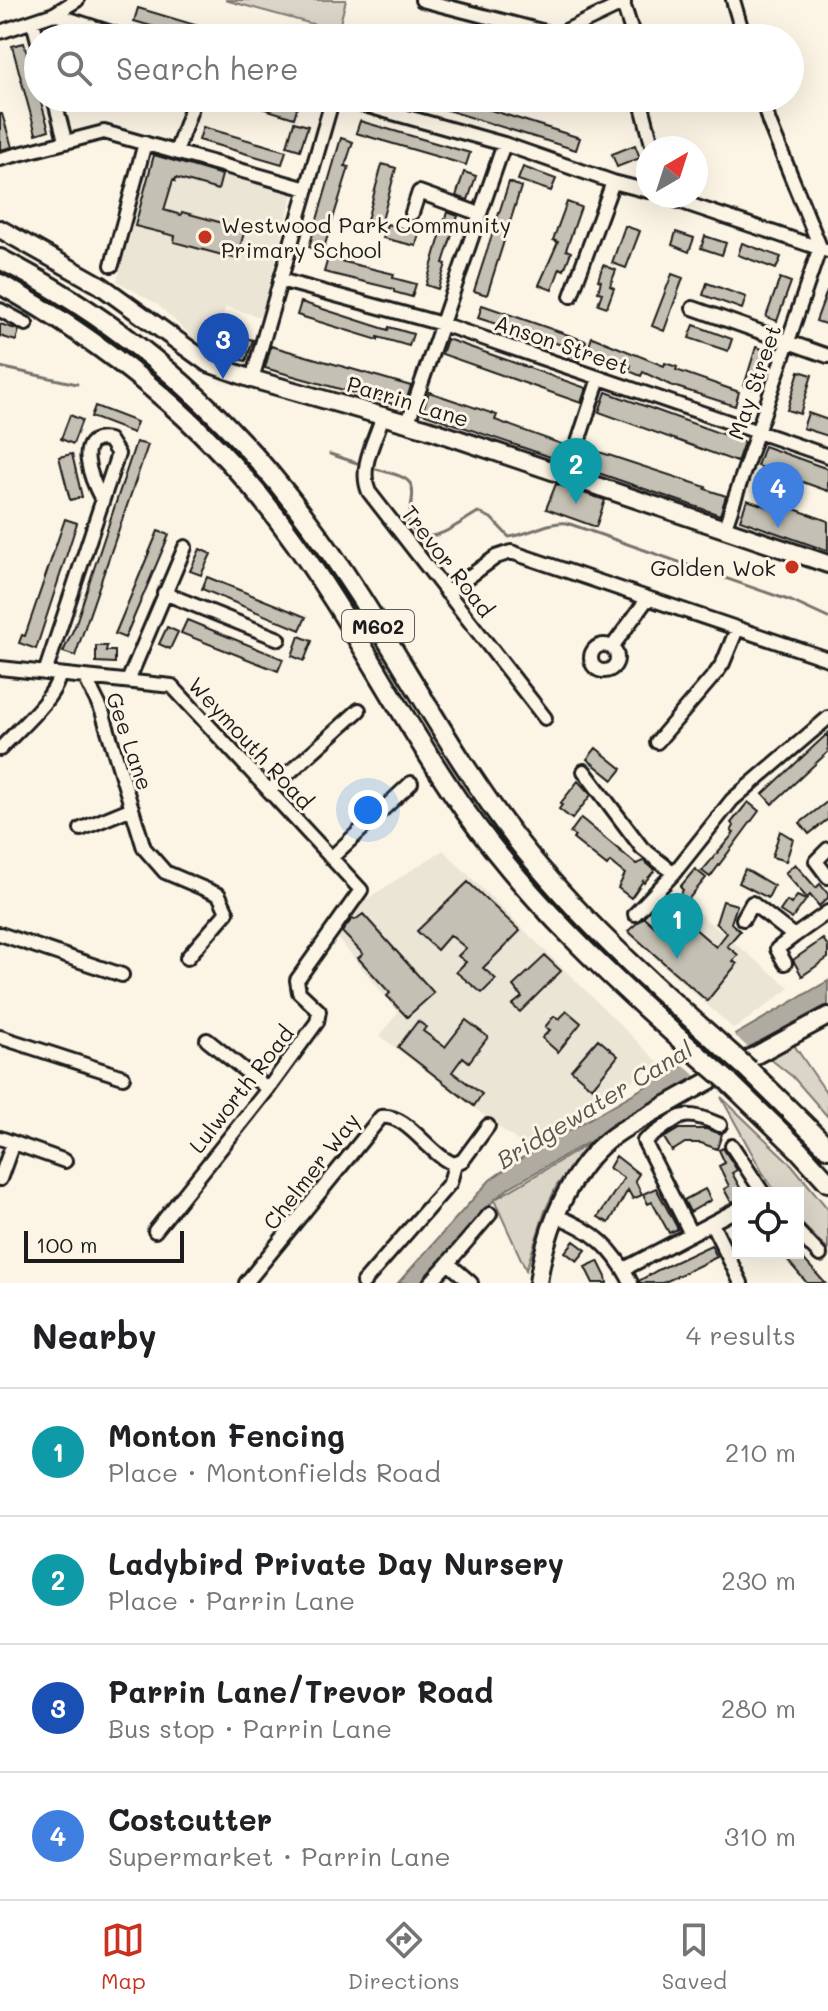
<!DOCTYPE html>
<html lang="en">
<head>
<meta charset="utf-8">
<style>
  :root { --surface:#fff; --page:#f6f6f6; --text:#202124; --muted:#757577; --line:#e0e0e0; --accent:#c8321e }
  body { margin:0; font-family:Mali,sans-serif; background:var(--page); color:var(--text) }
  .controls { position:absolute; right:24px; bottom:24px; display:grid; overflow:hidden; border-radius:0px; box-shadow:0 8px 32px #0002 }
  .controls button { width:72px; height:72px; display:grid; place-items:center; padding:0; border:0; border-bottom:2px solid var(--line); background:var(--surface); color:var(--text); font:40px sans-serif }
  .compass { position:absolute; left:636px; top:136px; width:72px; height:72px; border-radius:50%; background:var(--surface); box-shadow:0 8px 32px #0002; rotate:39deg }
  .scale { position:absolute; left:24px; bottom:20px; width:160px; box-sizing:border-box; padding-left:8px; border:4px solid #1c1c1c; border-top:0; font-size:22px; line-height:28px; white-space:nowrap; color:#1c1c1c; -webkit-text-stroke:6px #fcf5e5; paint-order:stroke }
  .you { position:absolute; left:368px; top:810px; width:28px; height:28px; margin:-20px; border:6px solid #fff; border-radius:50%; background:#1a73e8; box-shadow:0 0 0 12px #1a73e833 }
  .badge { display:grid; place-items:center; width:52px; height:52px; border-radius:50%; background:var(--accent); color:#fff; font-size:26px; font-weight:700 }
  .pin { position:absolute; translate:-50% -66px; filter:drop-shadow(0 2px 4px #0008) }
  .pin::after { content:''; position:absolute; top:42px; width:28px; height:24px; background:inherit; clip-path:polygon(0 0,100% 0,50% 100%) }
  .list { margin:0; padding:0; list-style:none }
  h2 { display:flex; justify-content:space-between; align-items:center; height:104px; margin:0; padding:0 32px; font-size:34px }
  h2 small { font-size:26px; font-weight:400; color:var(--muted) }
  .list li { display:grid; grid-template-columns:52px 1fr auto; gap:24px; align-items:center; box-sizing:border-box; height:128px; padding:0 32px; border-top:2px solid var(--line) }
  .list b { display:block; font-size:30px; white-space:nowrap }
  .list p { margin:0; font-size:26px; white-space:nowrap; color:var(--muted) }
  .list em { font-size:26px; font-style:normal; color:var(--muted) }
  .icon { flex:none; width:44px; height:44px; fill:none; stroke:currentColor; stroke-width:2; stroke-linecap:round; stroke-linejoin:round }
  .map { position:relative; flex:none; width:828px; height:1283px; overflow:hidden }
  .search { position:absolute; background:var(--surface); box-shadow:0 8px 32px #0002; left:24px; right:24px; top:24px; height:88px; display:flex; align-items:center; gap:20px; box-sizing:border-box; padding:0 28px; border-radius:44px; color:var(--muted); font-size:30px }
  .sheet { height:616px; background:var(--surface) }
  nav { display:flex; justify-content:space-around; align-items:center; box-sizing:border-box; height:112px; border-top:2px solid var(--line); background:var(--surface); font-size:22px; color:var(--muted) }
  nav a { display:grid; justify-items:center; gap:4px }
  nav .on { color:var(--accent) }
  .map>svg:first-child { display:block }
</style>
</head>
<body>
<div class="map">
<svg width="828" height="1283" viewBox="0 0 828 1283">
  <rect width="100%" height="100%" fill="#fcf5e5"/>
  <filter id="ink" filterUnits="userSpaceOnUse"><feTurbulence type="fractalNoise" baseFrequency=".0125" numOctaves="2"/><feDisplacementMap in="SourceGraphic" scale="16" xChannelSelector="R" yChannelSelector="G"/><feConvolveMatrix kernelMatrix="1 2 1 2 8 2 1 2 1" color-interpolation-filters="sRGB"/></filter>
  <g filter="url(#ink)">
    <path fill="#ebe5d6" d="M153,152L293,193L261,317L226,307L211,350L192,337L157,304L117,281Z
      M443,850L660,1064L524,1146L380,1036L398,1012L336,936L362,902Z
      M665,891L672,892L790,988L734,1029L626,932Z"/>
    <path fill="#dbd5c8" stroke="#7c7872" stroke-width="2" d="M225,0H346L338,31Z
      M794,1045L828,1095V1117L793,1077L769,1058Z
      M721,1097L792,1165L828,1209V1250L798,1220V1193H776L761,1170Z
      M595,1140L557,1185L545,1211L526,1270L494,1200Z"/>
    <path fill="#b0aba1" stroke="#75726c" stroke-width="2" d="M828,981V1005L510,1187L494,1200L425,1283H398L490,1180L520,1159Z"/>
    <path fill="#fcf5e5" d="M731,1032L753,1052L702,1081L679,1062Z"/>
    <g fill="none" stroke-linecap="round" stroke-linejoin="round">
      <path stroke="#75726c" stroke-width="3" d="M0,367L77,384
        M330,454L357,463
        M376,469C418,480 416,481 408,523L420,537C443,538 459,523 478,512L491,518L509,537C529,535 547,521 567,523L791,601L828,618"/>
    </g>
    <path fill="#c4c0b3" stroke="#1c1c1c" stroke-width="2" d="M138,8L232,36L231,38H192L134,21Z
      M24,43L49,130L36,134L12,46Z
      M236,98H276L298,105L294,118L235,100Z
      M415,98H450L462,101L580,138L576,150L415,100Z
      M0,114H2L12,147L0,150Z
      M360,121L470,153L466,165L356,133Z
      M294,122L308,126L300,150L287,146Z
      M203,127L286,151L282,164L199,140Z
      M341,138L353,142L345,166L349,167L323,251L309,247Z
      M635,145L640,158L617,167L612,154Z
      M154,155L222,175L218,190L176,178L175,181L173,180L164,210L181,215L182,212L245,229L237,259L174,242L175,236L135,226Z
      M382,164L396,168L381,224L367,220Z
      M523,167L556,179L551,191L518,180Z
      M464,172L476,176L468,200L456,196Z
      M509,182L521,187L487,295L474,291Z
      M567,202L581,207L566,250L571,252L564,270L560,268L552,290L539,285L558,242L553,240Z
      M447,212L458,216L443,263L446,264L438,289L426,285Z
      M387,224L419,233L416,246L383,238Z
      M625,226L640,231L626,268L612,263Z
      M676,232L694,238L689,252L672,245Z
      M705,236L726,243L722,255L701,248Z
      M742,243L781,257L776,269L738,255Z
      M328,258L394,274L393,278L416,284L412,297L394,292V289L324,272Z
      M603,265L616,270L610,286L614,288L607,307L598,304L602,293L598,292L601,281L598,280Z
      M672,274L683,278L664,331L652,326Z
      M780,278L791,282L777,321L766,317Z
      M707,283L746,297L742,309L703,295Z
      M827,291H828V325L816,321Z
      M301,302L388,330L389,327L413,334L409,346L378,337V340L297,315Z
      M482,305L586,341L579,361L568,358L571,348L478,318Z
      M0,324L19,330L16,341L0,336Z
      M694,325L732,339L728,351L689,338Z
      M220,331L253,340L246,361L214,352Z
      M592,337L664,366L665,363L677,367L676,370L739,392L735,406L670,385L643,372L641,376L629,371L631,365L588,349Z
      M447,339L586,388L581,403L442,354Z
      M271,346L411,386L404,407L265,368Z
      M756,347L768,351L756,390L744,386Z
      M799,371L812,375L800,414L787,410Z
      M429,392L497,415L495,420L567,446L562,461L422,413Z
      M606,392L744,442L737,462L599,412Z
      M95,406L137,422L133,433L91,417Z
      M808,413L828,420V436L803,428Z
      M70,415L82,420L73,444L61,439Z
      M136,442L148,445L75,656L63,652L75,626Z
      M764,446L828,469V491L757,466Z
      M587,448L706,487L705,489L726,496L720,515L581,467Z
      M72,454L82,497L70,500L59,457Z
      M556,484L605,500L596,527L546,509Z
      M747,500L777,510L780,504L828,521V551L740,520Z
      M65,519L77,523L36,649L19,643L22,635L25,636Z
      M158,531L169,535L125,638L115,634Z
      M200,549L211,554L201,575L190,571Z
      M207,577L306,617L300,630L202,589Z
      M187,620L283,659L278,671L181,633Z
      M167,627L178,632L170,649L159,644Z
      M299,636L312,641L304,661L292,656Z
      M96,646H107L106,651H115V663L96,662Z
      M828,733V752L772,804L763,794Z
      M596,748L622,769L613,780L587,759Z
      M578,781L591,795L572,819L559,809L562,805L560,804Z
      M828,801V819L809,834L800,823Z
      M748,802L759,811L710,877L702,871L734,833L731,831L734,826L731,823Z
      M581,818L636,864L644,861L655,870L644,883L643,881L631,898L618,888L625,874L610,862L607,866L573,839L575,836L570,833Z
      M780,831L793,839L786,861L772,857Z
      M795,864L816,888L820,884L828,894V898L819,906L810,895L807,898L785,873Z
      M695,869L706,878L686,902L679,896L683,890L680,887Z
      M745,869L774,886L768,898L739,883Z
      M468,882L520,931L483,968L496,979L482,993L456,972L466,962L458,956L466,948L450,935L437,950L417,931Z
      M797,896L806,900L792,919L780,911L787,901L791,904Z
      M723,901L737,905L731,923L740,931L727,946L738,955L733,961L737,964L707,1001L628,931L644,917L662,933L678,914L716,947L727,933L716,923Z
      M363,914L434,993L407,1017L387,996L390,993L358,958L363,954L342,932L352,919L355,920Z
      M823,939L828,946V958L802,976L793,960Z
      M545,956L561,971L520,1012L512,1005L522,997L513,986Z
      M567,1011L581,1023L558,1052L542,1038L550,1030L545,1027L554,1016L559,1019Z
      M466,1020L488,1037L469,1062L463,1057L452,1072L482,1094L474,1106L398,1047L418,1021L426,1027L423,1031L445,1047Z
      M598,1039L618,1056L592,1088L571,1070Z
      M679,1129H706L722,1134L717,1149L701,1143H685L672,1151L664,1138Z
      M723,1148L737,1170L732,1173L743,1193H738V1200L731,1202L724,1189L729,1186L719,1166L725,1163L719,1150Z
      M616,1156L639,1174L635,1180L642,1195L633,1199L628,1190L609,1223L598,1217L624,1178L609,1168Z
      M656,1188L678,1229L669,1233L652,1202L648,1204L643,1194Z
      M705,1189L711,1200L690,1212L684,1200Z
      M574,1241L586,1250L577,1261L565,1252Z
      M711,1245L717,1257L663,1283H640L639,1281L658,1270Z
      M781,1253H798L825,1283H807Z
      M598,1261L606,1277L607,1283H593L585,1267Z"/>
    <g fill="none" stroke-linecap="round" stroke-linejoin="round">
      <defs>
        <path id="minor" d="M422,0L557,35L624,3
          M622,0L634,38
          M733,0L744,38
          M54,14L127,38
          M33,22L38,41
          M0,32L54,14L77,0
          M54,98L65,140
          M339,98L504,144L613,182L648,191
          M640,98L653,148
          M762,98L769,122L820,247
          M176,152L195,98
          M0,159L104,132L307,189
          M664,196L828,251
          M412,213L419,192L480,214
          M112,265L145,143
          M280,280L442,324L828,456
          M571,296L613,182
          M693,308L828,356
          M0,310L26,324
          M252,379L333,98
          M383,415C376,439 358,467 369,492L545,718
          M408,422L504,144
          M567,476L599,378
          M724,530L820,247
          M164,593L279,639
          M447,593L496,557L511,552L828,659
          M591 658a13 13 0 1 1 26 0a13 13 0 1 1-26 0Z
          M612,647L648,598
          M0,668L85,677L102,711L144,848L165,872L219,895L227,912L187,958
          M45,673L118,454L109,440C71,433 93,483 102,500
          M85,677L172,686L361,890L297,980L299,992L319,1011L317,1022L268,1089L155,1231
          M128,681L185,547
          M657,742L716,673L723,663L737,629
          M0,749C16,731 56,698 59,675
          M584,771L642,848L674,873
          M269,791L359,710
          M81,829L132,808
          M828,849L816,861L828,877
          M331,858L411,783
          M635,914L674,873L732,800L828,718
          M743,919L752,903L794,936L828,912
          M0,934L122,975
          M785,963L777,949L794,936
          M0,1037L123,1077
          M207,1040L268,1089
          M0,1138L65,1161
          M732,1146L763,1193
          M455,1164L463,1160L488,1126
          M0,1179L13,1143
          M556,1216C594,1230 614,1249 631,1283
          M712,1224L741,1283
          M798,1232L820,1255
          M691,1234L644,1141C679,1120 677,1105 720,1125
          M448,1263L490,1214
          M624,1269L738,1209
          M246,1283L381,1117C408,1113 430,1157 455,1164
          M363,1283L450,1183L455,1164
          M430,1283L448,1263L471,1283"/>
        <path id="major" d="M0,229L100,285L208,363L252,379L428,429L828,564
          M538,1283C544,1237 564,1184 596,1151C615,1131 644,1118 668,1104C721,1074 774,1045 828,1016"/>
        <path id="highway" d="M0,259C120,320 222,408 303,515C383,619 439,740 520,844C577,916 644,977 712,1037
          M0,284C111,346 207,424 283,526C351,617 401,720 466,812C530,902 609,976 691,1049
          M749,1070L828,1148
          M729,1082L797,1148L828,1182"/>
      </defs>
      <use href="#minor" stroke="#1c1c1c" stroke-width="18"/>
      <use href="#major" stroke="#1c1c1c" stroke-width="22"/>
      <use href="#highway" stroke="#1c1c1c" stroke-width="24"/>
      <use href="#minor" stroke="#fcf5e5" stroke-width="12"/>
      <use href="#major" stroke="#fcf5e5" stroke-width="16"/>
      <use href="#highway" stroke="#fcf5e5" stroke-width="18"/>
      <defs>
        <path id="highway-bridge" d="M712,1037L749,1070
          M691,1049L729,1082"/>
      </defs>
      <use href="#highway-bridge" stroke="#1c1c1c" stroke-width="24" stroke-linecap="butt"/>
      <use href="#highway-bridge" stroke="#fcf5e5" stroke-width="18"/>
    </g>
  </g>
  <g fill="#c8321e" stroke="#fcf5e5" stroke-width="3">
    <circle cx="205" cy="237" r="8"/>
    <circle cx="792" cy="567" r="8"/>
  </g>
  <g text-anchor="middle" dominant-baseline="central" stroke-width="6" stroke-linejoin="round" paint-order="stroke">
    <rect fill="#fcf5e5" stroke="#5f5d58" stroke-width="2" x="342" y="610" width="72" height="32" rx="6"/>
    <g font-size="20" font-weight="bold" fill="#1c1c1c">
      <text x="378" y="626">M602</text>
    </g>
    <g font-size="22" fill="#1c1c1c" stroke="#fcf5e5" text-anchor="start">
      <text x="221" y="224">Westwood Park Community<tspan x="221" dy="25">Primary School</tspan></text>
      <text x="776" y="567" text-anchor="end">Golden Wok</text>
    </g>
    <g font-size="22" fill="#1c1c1c" stroke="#fcf5e5">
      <text transform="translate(562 344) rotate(19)">Anson Street</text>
      <text transform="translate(754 382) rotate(-71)">May Street</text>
      <text transform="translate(408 401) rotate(17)">Parrin Lane</text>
      <text transform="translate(448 561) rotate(52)">Trevor Road</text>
      <text transform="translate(130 741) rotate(71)">Gee Lane</text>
      <text transform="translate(251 743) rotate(47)">Weymouth Road</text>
      <text transform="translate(241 1089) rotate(-52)">Lulworth Road</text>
      <text transform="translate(311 1171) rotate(-52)">Chelmer Way</text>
    </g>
    <g font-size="24" font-style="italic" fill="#575551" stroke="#fcf5e5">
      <text transform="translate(594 1104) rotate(-31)">Bridgewater Canal</text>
    </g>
  </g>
</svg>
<div class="controls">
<button><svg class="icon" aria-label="locate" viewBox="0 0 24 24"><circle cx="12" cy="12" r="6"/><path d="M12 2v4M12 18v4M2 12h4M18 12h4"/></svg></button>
</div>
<svg class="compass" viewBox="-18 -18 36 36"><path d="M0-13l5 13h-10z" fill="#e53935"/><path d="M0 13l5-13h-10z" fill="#757577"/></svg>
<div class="scale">100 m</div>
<div class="you"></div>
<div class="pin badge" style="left:677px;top:959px;background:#0f9aa8">1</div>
<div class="pin badge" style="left:576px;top:504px;background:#0f9aa8">2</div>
<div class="pin badge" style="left:223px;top:379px;background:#1a4fb4">3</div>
<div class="pin badge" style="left:778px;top:528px;background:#3f7fe0">4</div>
<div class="search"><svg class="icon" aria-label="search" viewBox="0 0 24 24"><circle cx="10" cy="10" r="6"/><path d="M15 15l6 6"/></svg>Search here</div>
</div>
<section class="sheet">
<h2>Nearby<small>4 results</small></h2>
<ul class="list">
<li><span class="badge" style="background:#0f9aa8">1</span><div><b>Monton Fencing</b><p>Place · Montonfields Road</p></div><em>210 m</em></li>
<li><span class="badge" style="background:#0f9aa8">2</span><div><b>Ladybird Private Day Nursery</b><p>Place · Parrin Lane</p></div><em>230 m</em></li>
<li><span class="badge" style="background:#1a4fb4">3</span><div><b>Parrin Lane/Trevor Road</b><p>Bus stop · Parrin Lane</p></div><em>280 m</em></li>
<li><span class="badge" style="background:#3f7fe0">4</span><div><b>Costcutter</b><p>Supermarket · Parrin Lane</p></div><em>310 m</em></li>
</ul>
</section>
<nav>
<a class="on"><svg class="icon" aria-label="map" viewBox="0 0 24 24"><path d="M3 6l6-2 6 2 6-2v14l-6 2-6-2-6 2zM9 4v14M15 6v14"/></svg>Map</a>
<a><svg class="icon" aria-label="directions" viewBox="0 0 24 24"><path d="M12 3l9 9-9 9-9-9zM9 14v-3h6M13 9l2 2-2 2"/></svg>Directions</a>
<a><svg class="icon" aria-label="saved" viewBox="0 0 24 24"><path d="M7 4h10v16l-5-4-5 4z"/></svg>Saved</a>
</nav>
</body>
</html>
